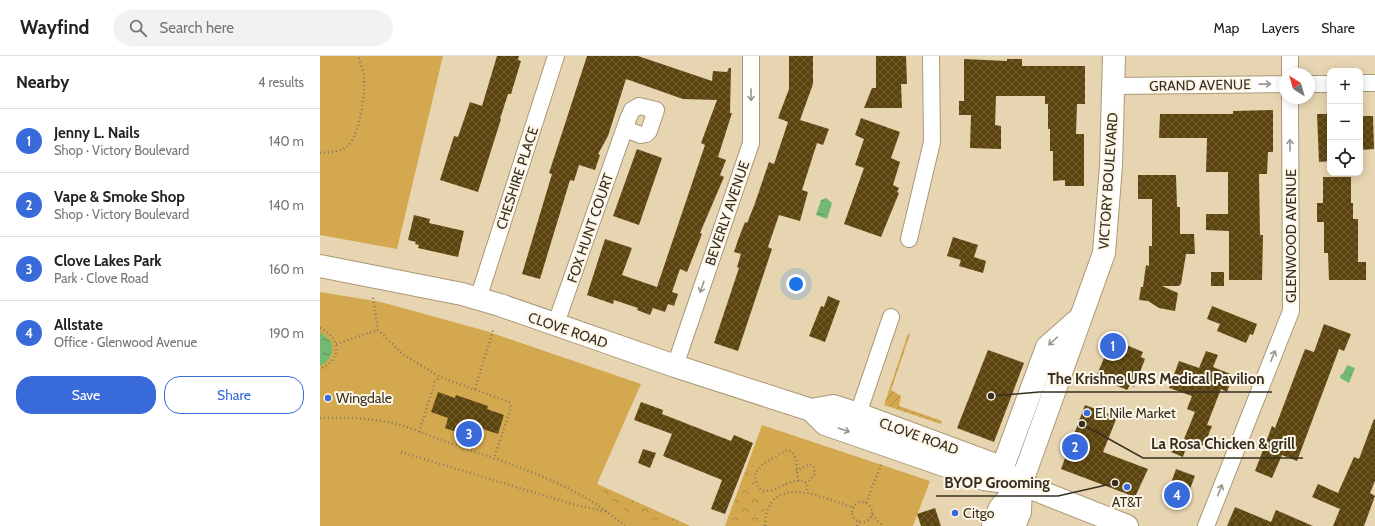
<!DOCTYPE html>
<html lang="en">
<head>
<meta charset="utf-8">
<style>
  :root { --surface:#fff; --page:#f2f2f2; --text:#222; --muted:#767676; --line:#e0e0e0; --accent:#386ada }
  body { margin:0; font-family:Cabin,sans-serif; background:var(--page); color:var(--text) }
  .controls { position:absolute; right:12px; top:12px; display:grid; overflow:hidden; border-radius:8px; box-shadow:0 2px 10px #0003 }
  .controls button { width:36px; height:36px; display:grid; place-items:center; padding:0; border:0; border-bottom:1px solid var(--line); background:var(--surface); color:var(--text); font:20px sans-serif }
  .compass { position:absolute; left:959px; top:12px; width:36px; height:36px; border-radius:50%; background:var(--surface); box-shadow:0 2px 10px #0003; rotate:323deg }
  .you { position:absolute; left:476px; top:228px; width:14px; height:14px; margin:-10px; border:3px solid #fff; border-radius:50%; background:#1a73e8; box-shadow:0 0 0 6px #1a73e833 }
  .badge { display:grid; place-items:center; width:26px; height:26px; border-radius:50%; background:var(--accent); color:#fff; font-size:13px; font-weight:700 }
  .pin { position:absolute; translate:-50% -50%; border:2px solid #fff; box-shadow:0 1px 4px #0006 }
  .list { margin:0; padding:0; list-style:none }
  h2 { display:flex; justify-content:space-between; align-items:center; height:52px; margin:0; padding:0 16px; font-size:17px }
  h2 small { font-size:13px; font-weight:400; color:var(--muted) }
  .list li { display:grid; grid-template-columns:26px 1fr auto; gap:12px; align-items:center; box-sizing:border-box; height:64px; padding:0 16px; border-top:1px solid var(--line) }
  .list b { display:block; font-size:15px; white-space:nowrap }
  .list p { margin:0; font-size:13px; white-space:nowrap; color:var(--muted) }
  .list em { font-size:13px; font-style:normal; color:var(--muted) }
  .actions { display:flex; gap:8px; padding:12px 16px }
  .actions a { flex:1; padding:9px 0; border:1px solid var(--accent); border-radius:16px; text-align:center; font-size:14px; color:var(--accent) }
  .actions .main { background:var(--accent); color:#fff }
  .icon { flex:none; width:22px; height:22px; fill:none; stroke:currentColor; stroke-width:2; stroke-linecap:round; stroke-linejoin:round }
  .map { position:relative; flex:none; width:1055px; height:470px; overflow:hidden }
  header { display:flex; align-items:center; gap:24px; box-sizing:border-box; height:56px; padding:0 20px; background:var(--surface); border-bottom:1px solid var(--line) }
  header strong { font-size:19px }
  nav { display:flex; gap:22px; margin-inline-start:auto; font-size:14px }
  .search { width:280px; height:36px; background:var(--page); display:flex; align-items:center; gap:10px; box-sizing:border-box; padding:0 14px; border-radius:22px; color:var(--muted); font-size:15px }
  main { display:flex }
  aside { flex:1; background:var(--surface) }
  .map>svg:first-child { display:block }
</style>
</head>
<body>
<header>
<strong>Wayfind</strong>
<div class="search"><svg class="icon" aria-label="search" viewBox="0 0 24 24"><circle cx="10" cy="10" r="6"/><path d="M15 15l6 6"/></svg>Search here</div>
<nav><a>Map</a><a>Layers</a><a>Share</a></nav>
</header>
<main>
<aside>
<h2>Nearby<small>4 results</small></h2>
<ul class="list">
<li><span class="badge">1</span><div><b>Jenny L. Nails</b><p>Shop · Victory Boulevard</p></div><em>140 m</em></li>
<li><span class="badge">2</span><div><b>Vape &amp; Smoke Shop</b><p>Shop · Victory Boulevard</p></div><em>140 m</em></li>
<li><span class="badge">3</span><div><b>Clove Lakes Park</b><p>Park · Clove Road</p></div><em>160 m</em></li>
<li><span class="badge">4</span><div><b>Allstate</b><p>Office · Glenwood Avenue</p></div><em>190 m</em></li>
</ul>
<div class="actions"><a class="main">Save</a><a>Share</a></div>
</aside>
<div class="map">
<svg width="1055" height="470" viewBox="0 0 1055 470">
  <defs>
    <pattern id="forest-crowns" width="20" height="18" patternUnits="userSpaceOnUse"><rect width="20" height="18" fill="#d3a84f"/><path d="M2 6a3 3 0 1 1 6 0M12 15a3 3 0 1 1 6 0" fill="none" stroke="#ac8941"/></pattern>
    <pattern id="garden-furrows" width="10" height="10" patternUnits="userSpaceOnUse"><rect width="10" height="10" fill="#d3a84f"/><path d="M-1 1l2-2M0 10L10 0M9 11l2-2" fill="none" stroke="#ac8941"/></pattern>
    <pattern id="water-ripples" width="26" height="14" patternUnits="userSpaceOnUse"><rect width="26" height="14" fill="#73b971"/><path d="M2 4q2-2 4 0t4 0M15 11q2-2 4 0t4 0" fill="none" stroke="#5f975c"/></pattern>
    <pattern id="building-cross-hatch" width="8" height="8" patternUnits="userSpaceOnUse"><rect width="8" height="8" fill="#5b440e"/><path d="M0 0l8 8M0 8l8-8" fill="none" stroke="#705d31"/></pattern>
  </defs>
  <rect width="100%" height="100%" fill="#e7d5b1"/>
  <path fill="#d3a84f" d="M0,0H123L77,193L0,179Z
    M0,236L61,246L166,275L321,328L277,428L370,470H0Z
    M442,369L610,425L593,470H405Z"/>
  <path fill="url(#forest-crowns)" d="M429,406L435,412L434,427C439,434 448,436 451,444L442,459V470H405Z
    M277,428L370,470C360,470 346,470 336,470C313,462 292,447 277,428Z"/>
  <path fill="url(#garden-furrows)" d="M588,278H590L571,334L581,340L579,350L622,365L621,368L564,349Z"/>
  <path fill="url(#water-ripples)" d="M506,142L512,147L507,163L496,159L501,144Z
    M0,276L11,285C15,297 10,304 0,310Z
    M1027,309L1035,312L1029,327L1020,322L1021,318H1023Z"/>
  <path fill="url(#building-cross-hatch)" d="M177,0H199L198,4L201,5L191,38H188L180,63H181L158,136L120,124L134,80L138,81L150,46L162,50Z
    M267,0H318L392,25L393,15L407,16L409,12H411L410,57H412L398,101L406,104L400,119L404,121L380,177L382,178L367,216L360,213L352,236L358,238L354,250L348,248L345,256L333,252L330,259L317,254L318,252L294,244L293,248L267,239L285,183L312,192L302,219L337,231L385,89L381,87L397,44L363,43L306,23L288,80L278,98L280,99L275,114L259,109L254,125L250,124L220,223L202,218L232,118L229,117Z
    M469,0H493V28L480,64L509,73L503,89L497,87L482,134L488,136L480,165L459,159L448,191L452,193L418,295L394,287L419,212L417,211L421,198L414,196L418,184L425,166L427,167L434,150L449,106L454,108L468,66L458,62L469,33Z
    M556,0H586L587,28H581L582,52H544L552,32H556Z
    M644,3L687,5V3H702V10H765V48H757L756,78H764V130H745V124L733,125V95H730V73H728V48H725V40H676L675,69L681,70V93L650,92L651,59H639V45H644Z
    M953,54V96H948L947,118H939L940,179H943L942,224H909V175L886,174V158H908V116H886L887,82H839L840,58H913V55Z
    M997,58H1010V105L999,106Z
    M1040,60H1053L1054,93L1040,94Z
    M541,62L580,76L571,102L580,106L573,129L579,132L577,136L579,137L561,181L524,168L544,112L535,109L544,83L535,79Z
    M317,93L342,102L319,169L293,160Z
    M818,119H856L857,151H860V178H874L875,198H866L861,228L859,230H842L858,237L855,255L839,252L828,245L819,244L821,231H823L826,209L829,210V190H832V143H818Z
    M1003,121H1031V147H1033V163H1038V206H1046V224H1009L1008,197H1004V166H997V147H1003Z
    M94,159L110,163L109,167L144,175L138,201L98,192L99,189L95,188L96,186L88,184Z
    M633,181L658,189L654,201L666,205L663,217L639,210L641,204L627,200Z
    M891,216H904V230H891Z
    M508,240L520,245L505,286L489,280L501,250L504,251Z
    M892,250L937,268L933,279L930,278L926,287L897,275L900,268L887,263Z
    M1004,268L1031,278L1024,295L1019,293L977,405L962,399L952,422L935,415L952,370L955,372L985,293L994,296Z
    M792,283L823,296L821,301L825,303L814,331L810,329L807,334L776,321Z
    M668,294L704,307L674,386L637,372Z
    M886,295L898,299L893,311L913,319L907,336L901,333L887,369L892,370L884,390L864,383L875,356L867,353L872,340L849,332L859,305L879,312Z
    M118,336L135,342L136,339L168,350L167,353L184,359L178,378L160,372L157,383L125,372L128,362L111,356Z
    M321,346L343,354L342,358L411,385L414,379L433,387L405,458L391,453L402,424L343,400L352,378L314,364Z
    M765,349L797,361L783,396L828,413L815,441L741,413Z
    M1054,363L1055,364V425L1050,437L1055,440L1044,470H1013L1020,453L992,441L998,428L1018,437L1034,401L1039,403Z
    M855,385L867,389L863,401L851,396Z
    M323,393L336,397L330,412L318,407Z
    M856,413L875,420L864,448L846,441Z
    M915,451L951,466L956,454L993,470H907Z
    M615,452L621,470H601L597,458Z"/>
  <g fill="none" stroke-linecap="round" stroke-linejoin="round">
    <defs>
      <path id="minor" d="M970,0V18
        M1040,27H1055
        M989,28H1010
        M794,30L965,28
        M589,183L612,86L611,0
        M158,243L236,0
        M235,270L308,63L312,54L319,50L336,54L329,75L326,78L321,79L305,73
        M355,310L431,87V0
        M538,358L571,261
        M886,470L971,255L970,42"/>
      <path id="secondary" d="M0,210L142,238L180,249L355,310L491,354L505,368L664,423L701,428L807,470
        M491,354L513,350L538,358L673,408L700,427
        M682,413L727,291L760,262
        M673,470L680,452L701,428
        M694,470L700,456L701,428L784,197L791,110L794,0"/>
    </defs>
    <use href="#minor" stroke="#aa9876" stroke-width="18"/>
    <use href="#secondary" stroke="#aa9876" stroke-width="24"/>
    <path stroke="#867a62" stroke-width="2.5" stroke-dasharray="1 3" stroke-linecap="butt" d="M0,97C10,96 22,96 29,89C40,78 45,36 44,21C43,14 40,6 38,0
      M53,242L58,274L84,299L120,321L189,346L191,352L174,402
      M0,272C21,282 23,303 0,313
      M16,288L58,274
      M155,333L173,274
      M0,362C22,361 45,362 67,366C87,369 108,380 127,386C189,408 255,426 305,470
      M99,376L115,326L120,321
      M81,396L252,448L287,456
      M476,415L490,408L494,411L495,418L487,427
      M478,425L476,403L472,396L467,394L443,408L435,417C436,449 460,429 474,425C479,424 482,425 487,427V436
      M532 456a10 10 0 1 1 20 0a10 10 0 1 1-20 0Z
      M546,447L562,407
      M552,459L563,470
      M445,470C447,414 504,442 534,452
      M537,470L539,465"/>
    <use href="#minor" stroke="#fff" stroke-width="16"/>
    <use href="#secondary" stroke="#fff" stroke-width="22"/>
  </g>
  <defs><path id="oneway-shaft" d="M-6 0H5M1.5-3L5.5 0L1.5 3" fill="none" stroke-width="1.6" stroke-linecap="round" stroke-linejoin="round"/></defs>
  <g stroke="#9a9790">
    <use href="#oneway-shaft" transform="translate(945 28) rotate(-1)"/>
    <use href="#oneway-shaft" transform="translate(431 39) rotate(90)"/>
    <use href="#oneway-shaft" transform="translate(970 89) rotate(-90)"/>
    <use href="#oneway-shaft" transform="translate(382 231) rotate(109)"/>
    <use href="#oneway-shaft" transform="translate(733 285) rotate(138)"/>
    <use href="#oneway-shaft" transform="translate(953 300) rotate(-68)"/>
    <use href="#oneway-shaft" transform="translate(524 374) rotate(19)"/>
    <use href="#oneway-shaft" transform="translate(900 434) rotate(-68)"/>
  </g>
  <g fill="#386ada" stroke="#fef7e8" stroke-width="1.5">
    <circle cx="8" cy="342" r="4"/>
    <circle cx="767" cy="357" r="4"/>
    <circle cx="807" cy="431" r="4"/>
    <circle cx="635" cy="457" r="4"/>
  </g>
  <g text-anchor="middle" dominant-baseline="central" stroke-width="4" stroke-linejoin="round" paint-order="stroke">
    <g font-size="14" fill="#362f21" stroke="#fef7e8">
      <text transform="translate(880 29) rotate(-1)">GRAND AVENUE</text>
      <text transform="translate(197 122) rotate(-72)">CHESHIRE PLACE</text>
      <text transform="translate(788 125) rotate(-86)">VICTORY BOULEVARD</text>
      <text transform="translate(407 157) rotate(-71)">BEVERLY AVENUE</text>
      <text transform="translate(270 172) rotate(-71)">FOX HUNT COURT</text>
      <text transform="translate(971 180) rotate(-90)">GLENWOOD AVENUE</text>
      <text transform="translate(248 274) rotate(19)">CLOVE ROAD</text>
      <text transform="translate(599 380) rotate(20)">CLOVE ROAD</text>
    </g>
    <g font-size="14" fill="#362f21" stroke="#fef7e8" text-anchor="start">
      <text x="16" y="342">Wingdale</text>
      <text x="775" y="357">El Nile Market</text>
      <text x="807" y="446" text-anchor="middle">AT&amp;T</text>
      <text x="643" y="457">Citgo</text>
    </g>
  </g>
  <path fill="none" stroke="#362f21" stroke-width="1.5" d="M671 340L719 336H952M762 368L823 402H983M795 427L738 440H616"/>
  <g fill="#362f21" stroke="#fef7e8" stroke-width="1.5">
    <circle cx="671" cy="340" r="4"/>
    <circle cx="762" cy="368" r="4"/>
    <circle cx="795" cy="427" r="4"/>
  </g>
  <g font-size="15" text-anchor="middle" font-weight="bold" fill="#362f21" stroke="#fef7e8" stroke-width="4" stroke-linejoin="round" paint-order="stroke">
    <text x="836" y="328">The Krishne URS Medical Pavilion</text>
    <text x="903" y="393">La Rosa Chicken &amp; grill</text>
    <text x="677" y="432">BYOP Grooming</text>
  </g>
</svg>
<div class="controls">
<button>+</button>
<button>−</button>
<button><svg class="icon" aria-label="locate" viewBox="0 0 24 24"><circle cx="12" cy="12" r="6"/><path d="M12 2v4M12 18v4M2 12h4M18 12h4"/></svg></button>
</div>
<svg class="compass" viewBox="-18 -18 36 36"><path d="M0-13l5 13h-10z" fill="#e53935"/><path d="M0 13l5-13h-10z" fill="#767676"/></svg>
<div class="you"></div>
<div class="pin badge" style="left:793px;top:290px">1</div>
<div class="pin badge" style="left:755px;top:391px">2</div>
<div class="pin badge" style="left:149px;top:378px">3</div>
<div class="pin badge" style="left:857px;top:439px">4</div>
</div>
</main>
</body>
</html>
